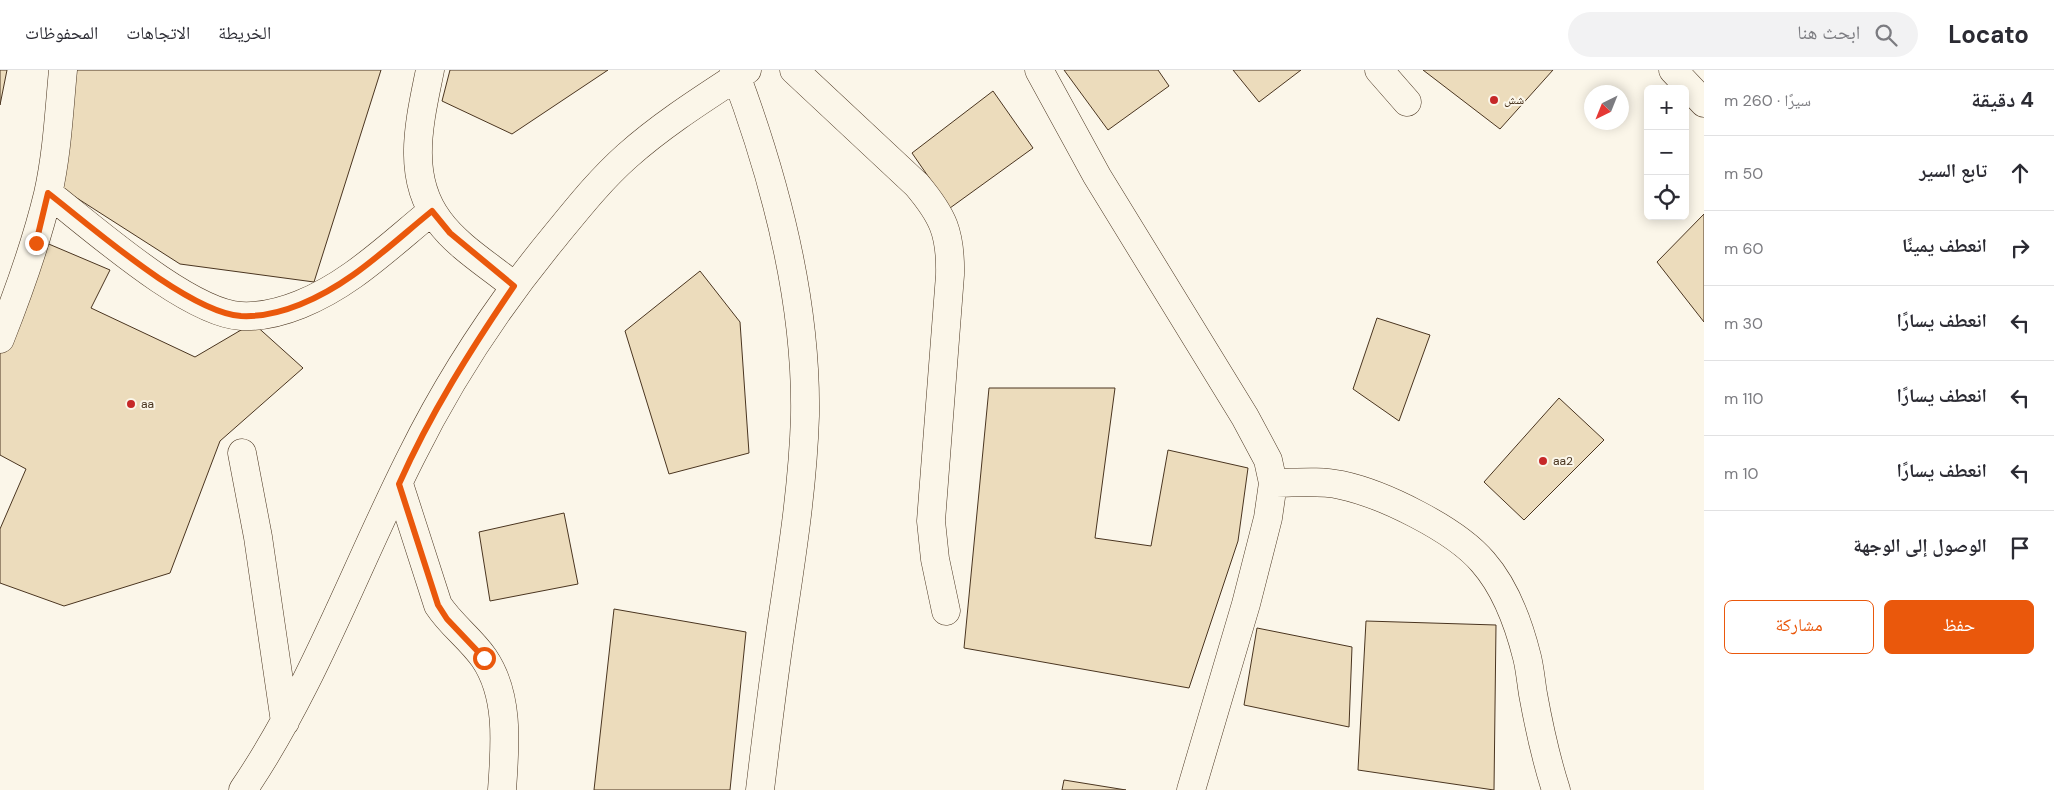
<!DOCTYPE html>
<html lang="ar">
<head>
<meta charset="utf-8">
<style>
  :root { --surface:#fff; --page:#f2f2f3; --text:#2b2b33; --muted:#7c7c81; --line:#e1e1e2; --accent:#ea580c }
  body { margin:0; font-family:"DM Sans","Noto Naskh Arabic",sans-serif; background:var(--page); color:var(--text); direction:rtl }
  .controls { position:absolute; right:15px; top:15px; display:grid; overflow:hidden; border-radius:8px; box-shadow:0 2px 12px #0003 }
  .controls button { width:45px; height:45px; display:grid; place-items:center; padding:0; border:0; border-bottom:1px solid var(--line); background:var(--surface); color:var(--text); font:25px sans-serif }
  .compass { position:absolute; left:1584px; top:15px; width:45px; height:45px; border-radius:50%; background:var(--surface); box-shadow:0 2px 12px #0003; rotate:223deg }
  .stop { position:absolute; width:15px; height:15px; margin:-11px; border:4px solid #ea580c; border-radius:50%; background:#fff }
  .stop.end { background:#ea580c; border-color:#fff; box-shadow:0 1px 5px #0008 }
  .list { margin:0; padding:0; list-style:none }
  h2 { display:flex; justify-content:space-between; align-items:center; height:65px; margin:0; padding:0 20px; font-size:21px }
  h2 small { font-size:16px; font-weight:400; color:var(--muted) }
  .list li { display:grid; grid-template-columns:32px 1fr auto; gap:15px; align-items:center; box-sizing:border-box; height:75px; padding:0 20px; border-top:1px solid var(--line) }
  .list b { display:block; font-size:19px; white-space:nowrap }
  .list em { font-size:16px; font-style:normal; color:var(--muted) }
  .actions { display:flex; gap:10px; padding:15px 20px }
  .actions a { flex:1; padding:11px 0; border:1px solid var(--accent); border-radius:8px; text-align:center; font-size:18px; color:var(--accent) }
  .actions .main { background:var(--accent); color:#fff }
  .icon { flex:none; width:28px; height:28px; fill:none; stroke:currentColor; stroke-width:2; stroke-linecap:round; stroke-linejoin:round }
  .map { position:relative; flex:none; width:1704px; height:720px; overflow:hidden; direction:ltr }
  header { display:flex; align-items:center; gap:30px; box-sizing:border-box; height:70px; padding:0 25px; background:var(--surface); border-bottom:1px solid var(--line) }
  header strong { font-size:24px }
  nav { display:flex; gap:28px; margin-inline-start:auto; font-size:18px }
  .search { width:350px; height:45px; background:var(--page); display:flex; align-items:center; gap:12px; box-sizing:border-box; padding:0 18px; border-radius:28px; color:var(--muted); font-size:19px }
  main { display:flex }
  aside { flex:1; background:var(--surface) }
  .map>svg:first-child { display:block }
</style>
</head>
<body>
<header>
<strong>Locato</strong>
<div class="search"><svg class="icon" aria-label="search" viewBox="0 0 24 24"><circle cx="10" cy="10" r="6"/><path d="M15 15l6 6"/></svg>ابحث هنا</div>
<nav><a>الخريطة</a><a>الاتجاهات</a><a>المحفوظات</a></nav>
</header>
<main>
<aside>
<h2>4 دقيقة<small>سيرًا · 260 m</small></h2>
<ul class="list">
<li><svg class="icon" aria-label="ahead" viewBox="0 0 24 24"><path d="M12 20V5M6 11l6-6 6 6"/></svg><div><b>تابع السير</b></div><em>50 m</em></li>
<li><svg class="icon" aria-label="right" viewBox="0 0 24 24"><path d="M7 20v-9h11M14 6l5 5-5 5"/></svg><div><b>انعطف يمينًا</b></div><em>60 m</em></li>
<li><svg class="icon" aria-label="left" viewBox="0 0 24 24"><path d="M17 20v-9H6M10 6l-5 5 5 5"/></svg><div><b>انعطف يسارًا</b></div><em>30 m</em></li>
<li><svg class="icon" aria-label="left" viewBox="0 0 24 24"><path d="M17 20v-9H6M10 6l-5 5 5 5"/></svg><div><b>انعطف يسارًا</b></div><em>110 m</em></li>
<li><svg class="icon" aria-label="left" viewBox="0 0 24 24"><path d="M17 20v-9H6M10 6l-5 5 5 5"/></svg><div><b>انعطف يسارًا</b></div><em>10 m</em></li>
<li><svg class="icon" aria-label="arrive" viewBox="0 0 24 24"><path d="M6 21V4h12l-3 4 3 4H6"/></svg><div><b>الوصول إلى الوجهة</b></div></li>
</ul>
<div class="actions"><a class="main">حفظ</a><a>مشاركة</a></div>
</aside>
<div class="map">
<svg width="1704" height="720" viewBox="0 0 1704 720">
  <rect width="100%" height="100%" fill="#fbf6e9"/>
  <path fill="#ecdcbc" stroke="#4a3520" d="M0,0H7L0,35Z
    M68,0H381L314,212L180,194L69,123L57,112Z
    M450,0H608L512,64L442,31Z
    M1064,0H1158L1169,16L1108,60Z
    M1233,0H1301L1259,32Z
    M1423,0H1553L1500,59Z
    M993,21L1033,78L950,138L912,83Z
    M1704,144V252L1657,192Z
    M44,172L110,200L91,238L195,287L253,253L303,298L220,371L170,503L64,536L0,513V459L26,399L0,385V279Z
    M700,201L740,252L749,383L669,404L625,261Z
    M1377,248L1430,265L1399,351L1353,319Z
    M989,318H1115L1095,468L1151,476L1168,380L1248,398L1238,471L1189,618L964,578Z
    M1559,328L1604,370L1524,450L1484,412Z
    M564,443L578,514L490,531L479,462Z
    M614,539L746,562L730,720H594Z
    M1366,551L1496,555L1494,720L1358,700Z
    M1257,558L1352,577L1349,657L1244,635Z
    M1064,710L1126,720H1062Z"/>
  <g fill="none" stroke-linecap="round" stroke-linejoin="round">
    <defs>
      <path id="minor" d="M430,0C420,50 405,106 439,151C458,177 490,196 514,216
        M734,0C775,109 807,228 805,346C803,412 793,478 783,544C774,603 767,661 760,720
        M794,0L917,115C943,146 951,163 950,205L931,451L935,489L946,541
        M1039,0L1097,106L1245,347L1268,390L1273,413L1268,448L1246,534L1191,720
        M1379,0L1407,32
        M1673,0L1704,33
        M48,123C92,157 188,243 241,246C280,248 322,227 353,205C380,186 406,162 432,141
        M0,269C19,221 36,174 48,124C57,84 59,42 63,0
        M242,383L258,467L285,652
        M1273,413C1295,413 1319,410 1341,415C1383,424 1455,459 1483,492C1505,517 1519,555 1527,587C1530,599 1531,612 1533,624C1539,657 1546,689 1556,720
        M399,414L438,535C451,555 470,568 484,588C510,626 505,677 502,720
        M243,720C313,617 355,498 411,387C450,308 498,235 555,166C578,138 600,110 627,86C664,53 706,27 747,0"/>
    </defs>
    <use href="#minor" stroke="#4a3520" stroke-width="29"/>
    <use href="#minor" stroke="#fbf6e9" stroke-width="28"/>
  </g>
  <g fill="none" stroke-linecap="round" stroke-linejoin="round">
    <path stroke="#ea580c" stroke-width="6" d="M36,173L48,123C92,157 188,242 241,246C280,248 322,227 353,205C380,186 406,162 432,141L450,163L514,216C471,279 430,344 399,414L438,535L447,549L484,588"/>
  </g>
  <g fill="#c62828" stroke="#fbf6e9" stroke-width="2">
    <circle cx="1494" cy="30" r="5"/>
    <circle cx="131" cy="334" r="5"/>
    <circle cx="1543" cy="391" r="5"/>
  </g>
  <g text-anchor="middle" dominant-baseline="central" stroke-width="4" stroke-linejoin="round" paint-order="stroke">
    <g font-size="12" fill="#4a3520" stroke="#fbf6e9" text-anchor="start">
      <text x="1504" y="30">شش</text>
      <text x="141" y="334">aa</text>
      <text x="1553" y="391">aa2</text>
    </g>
  </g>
</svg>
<div class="controls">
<button>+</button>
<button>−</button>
<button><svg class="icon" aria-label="locate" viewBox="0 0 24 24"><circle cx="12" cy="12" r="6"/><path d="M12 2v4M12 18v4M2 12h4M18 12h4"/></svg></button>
</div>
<svg class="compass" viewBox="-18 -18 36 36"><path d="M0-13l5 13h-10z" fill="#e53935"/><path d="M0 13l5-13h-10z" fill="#7c7c81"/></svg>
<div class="stop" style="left:484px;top:588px"></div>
<div class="stop end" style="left:36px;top:173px"></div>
</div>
</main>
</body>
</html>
